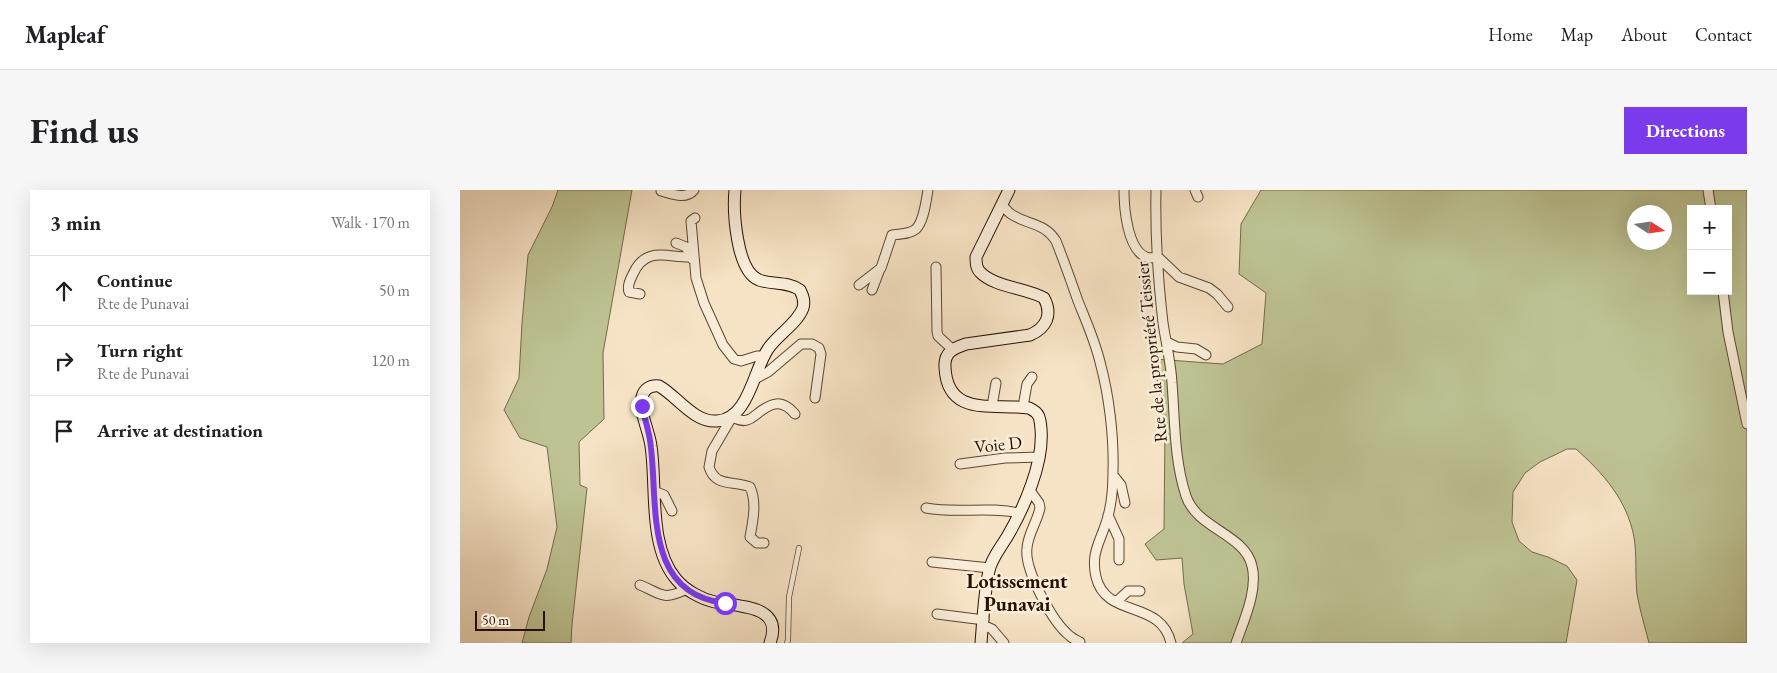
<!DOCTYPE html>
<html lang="en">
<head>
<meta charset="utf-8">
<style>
  :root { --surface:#fff; --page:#f6f6f6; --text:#202124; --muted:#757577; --line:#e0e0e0; --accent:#7c3aed }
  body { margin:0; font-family:"EB Garamond",serif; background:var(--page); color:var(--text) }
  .controls { position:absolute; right:15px; top:15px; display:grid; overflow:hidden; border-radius:0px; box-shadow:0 5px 20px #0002 }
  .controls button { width:45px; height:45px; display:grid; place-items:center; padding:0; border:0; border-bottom:1px solid var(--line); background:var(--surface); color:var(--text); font:25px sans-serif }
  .compass { position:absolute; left:1167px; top:15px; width:45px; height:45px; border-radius:50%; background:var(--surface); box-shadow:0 5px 20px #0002; rotate:102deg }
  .scale { position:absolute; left:15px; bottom:12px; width:70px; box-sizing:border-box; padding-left:5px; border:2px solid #291100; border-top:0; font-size:14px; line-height:18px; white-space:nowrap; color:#291100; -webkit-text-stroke:4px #f9edd9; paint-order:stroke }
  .stop { position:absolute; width:15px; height:15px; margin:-11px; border:4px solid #7c3aed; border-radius:50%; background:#fff }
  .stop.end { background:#7c3aed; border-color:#fff; box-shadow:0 1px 5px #0008 }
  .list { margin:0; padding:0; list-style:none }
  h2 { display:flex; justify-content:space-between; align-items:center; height:65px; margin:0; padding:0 20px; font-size:21px }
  h2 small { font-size:16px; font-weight:400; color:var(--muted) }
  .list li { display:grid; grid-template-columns:32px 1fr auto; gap:15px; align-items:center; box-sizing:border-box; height:70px; padding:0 20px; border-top:1px solid var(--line) }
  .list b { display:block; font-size:19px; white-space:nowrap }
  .list p { margin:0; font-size:16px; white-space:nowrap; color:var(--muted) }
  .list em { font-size:16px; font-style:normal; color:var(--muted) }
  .icon { flex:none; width:28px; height:28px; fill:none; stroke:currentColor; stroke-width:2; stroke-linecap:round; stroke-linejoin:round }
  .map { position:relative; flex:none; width:1287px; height:453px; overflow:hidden; border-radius:0px }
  header { display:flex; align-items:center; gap:30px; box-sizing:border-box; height:70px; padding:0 25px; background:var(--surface); border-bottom:1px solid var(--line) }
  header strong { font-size:24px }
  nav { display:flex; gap:28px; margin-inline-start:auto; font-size:18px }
  .intro { display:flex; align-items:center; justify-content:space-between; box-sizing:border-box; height:120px; padding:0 30px }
  h1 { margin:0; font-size:35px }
  .button { padding:12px 22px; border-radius:0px; background:var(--accent); color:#fff; font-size:18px; font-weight:700 }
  main { display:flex; gap:30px; padding:0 30px }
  aside { flex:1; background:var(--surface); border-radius:0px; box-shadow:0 5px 20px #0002 }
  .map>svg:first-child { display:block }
</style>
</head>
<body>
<header>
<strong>Mapleaf</strong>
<nav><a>Home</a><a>Map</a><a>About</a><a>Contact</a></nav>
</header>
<div class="intro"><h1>Find us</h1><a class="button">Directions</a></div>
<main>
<aside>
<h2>3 min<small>Walk · 170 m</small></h2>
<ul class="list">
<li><svg class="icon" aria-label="ahead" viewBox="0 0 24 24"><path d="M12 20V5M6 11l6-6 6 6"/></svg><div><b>Continue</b><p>Rte de Punavai</p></div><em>50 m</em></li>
<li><svg class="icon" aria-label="right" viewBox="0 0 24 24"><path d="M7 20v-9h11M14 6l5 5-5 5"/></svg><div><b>Turn right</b><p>Rte de Punavai</p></div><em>120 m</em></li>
<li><svg class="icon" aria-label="arrive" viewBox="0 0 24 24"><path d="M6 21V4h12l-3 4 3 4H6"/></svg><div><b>Arrive at destination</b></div></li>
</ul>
</aside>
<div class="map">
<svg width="1287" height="453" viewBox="0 0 1287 453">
  <rect width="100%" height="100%" fill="#f6e3c5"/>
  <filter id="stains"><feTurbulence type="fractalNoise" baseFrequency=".004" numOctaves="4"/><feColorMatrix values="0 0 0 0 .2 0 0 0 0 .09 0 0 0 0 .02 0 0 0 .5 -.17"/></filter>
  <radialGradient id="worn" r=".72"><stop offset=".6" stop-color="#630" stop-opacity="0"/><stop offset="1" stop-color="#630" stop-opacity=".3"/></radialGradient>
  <path fill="#bec393" stroke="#746a4a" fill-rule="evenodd" d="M98,0H172L143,163L144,229L119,252L120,295L127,298L112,435L111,453H62L69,427L87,379L97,337L87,257L60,248L44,220L59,188L62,133L68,65L92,17Z
    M801,0H1287V453H1189C1185,437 1180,421 1177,404C1175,385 1177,366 1174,347C1167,310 1143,283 1116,259H1107L1080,272L1065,283L1053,302L1052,332L1059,351L1072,362L1088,367L1107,376L1117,390L1106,453H722L733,444L724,394L722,368L696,370L685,354L704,339L705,240L694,169L763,174L802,154L806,103L779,84L781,34ZM1231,19H1268V101H1231ZM1174,22H1204V52H1174Z"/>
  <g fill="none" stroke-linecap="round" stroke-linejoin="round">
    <defs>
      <path id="lane" d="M327,453L328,450L329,407L339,358"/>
      <path id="street" d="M664,0C664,17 667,59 686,67C689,68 694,68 698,67L719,87L749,98L757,104L768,117
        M696,0C695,44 698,89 703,133C706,153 711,173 712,193C715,230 714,270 726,306C737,339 785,344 792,376C798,400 784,430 776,453
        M735,0L738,7
        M1248,0L1251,19
        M201,1C212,4 226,10 234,0
        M542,15C545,18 548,22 551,24C567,35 584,32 596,51C604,71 611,91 618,111C626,131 635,151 640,172C649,205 654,246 653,281C653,296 652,312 648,326C642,350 630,361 636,387C646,429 701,409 711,453
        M235,28L231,31L236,88L244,113L263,155L274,169L281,171L297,166H305
        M216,53L226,57L233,70
        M476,77L477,141L478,146L492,159
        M399,95L421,78L432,45C440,44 450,44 456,39C464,31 466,11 468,0
        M412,100L420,79
        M1263,101L1268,142L1287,234
        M180,104L169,102C167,96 170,90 173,84C186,55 208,68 231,67
        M707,152L717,157L736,159L746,165
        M295,189L308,182L341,154H352L359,158L361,164L355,208
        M532,216L536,193
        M563,217L567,194L572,187
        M500,274L545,268L580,267
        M653,285L661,295L665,313
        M569,299L579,313L580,318C577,332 568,344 567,358C564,380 593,433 610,446C613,449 616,450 620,452
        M194,301L204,305L212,321
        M466,318C497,324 529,316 559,323
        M648,325L659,349V370
        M304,353H297L290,347C293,331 297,312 290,297C273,290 256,298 249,277L252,261L272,227C277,229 282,232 287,230C292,229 294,226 297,224C312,212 322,209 335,224
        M472,372L530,378
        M180,395C202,404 202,411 227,399
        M656,412L668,401H680
        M477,424L524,430
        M523,435L532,439L544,453"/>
      <path id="secondary" d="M275,0C273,21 276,81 299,90C313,95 327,91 340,100C343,106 345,111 343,118C337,134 317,145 308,159C293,181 289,229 257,231C234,233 217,206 199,196C190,195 184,199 182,207C179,223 189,240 191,256C197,296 188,356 216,389C225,400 241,409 255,412C280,417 324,415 310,453
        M521,453C523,429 524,404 529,381C531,369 541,357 547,347C564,318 584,273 581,239C580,228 580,223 569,218C534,213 487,228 485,177C484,162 494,158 506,154L570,145C586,138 593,125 584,108C566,98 534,97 520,82C516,78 516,72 516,67L549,0"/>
    </defs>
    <use href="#lane" stroke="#5c4631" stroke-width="6"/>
    <use href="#street" stroke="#5c4631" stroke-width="11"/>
    <use href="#secondary" stroke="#291100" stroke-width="13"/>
    <use href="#lane" stroke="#f9edd9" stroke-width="4.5"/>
    <use href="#street" stroke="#f9edd9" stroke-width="9"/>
    <use href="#secondary" stroke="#f9edd9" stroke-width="11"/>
  </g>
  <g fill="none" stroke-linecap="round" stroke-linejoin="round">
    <path stroke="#7c3aed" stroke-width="6" d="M182,216C185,230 190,244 191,258C198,317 184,404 265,413"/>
  </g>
  <g text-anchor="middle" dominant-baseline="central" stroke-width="5" stroke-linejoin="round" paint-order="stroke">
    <g font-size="18" fill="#291100" stroke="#f9edd9">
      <text transform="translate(691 162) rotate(-96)">Rte de la propriété Teissier</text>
      <text transform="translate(538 254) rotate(-6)">Voie D</text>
    </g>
    <g font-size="20" font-weight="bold" fill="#291100" stroke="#f9edd9">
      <text x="557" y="391">Lotissement<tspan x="557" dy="23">Punavai</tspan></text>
    </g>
  </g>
  <rect width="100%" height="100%" filter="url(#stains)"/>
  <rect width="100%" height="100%" fill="url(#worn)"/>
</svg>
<div class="controls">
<button>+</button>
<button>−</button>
</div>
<svg class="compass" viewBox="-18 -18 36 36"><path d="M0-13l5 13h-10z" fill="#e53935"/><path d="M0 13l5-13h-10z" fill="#757577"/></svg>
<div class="scale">50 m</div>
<div class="stop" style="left:265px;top:413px"></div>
<div class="stop end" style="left:182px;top:216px"></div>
</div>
</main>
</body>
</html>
